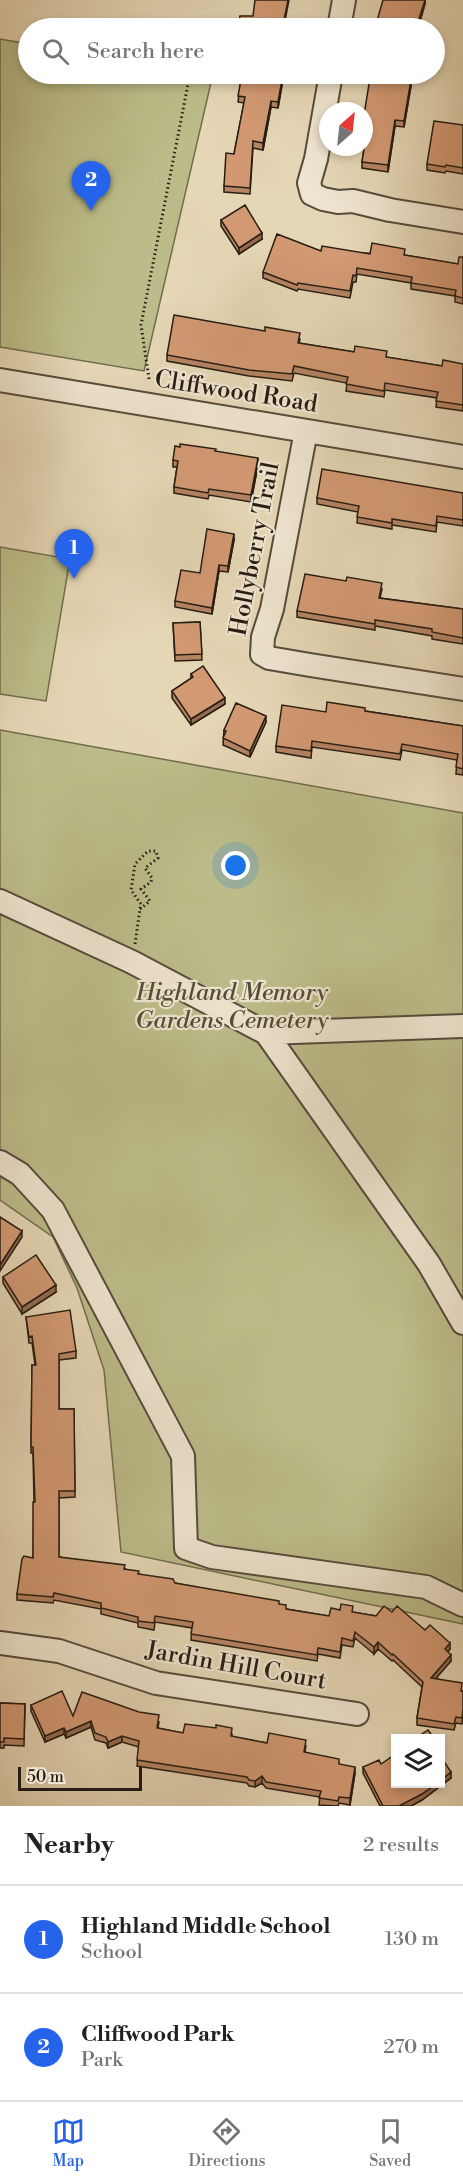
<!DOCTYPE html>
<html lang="en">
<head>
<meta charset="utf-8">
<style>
  :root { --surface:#fff; --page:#f2f2f2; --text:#202124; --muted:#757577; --line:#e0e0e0; --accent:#2563eb }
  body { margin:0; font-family:"Libre Bodoni",serif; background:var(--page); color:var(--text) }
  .controls { position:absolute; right:18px; bottom:18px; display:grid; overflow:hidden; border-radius:0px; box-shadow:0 3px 9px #0003 }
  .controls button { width:54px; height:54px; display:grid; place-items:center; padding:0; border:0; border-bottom:2px solid var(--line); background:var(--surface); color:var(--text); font:30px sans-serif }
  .compass { position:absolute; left:319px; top:102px; width:54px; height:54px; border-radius:50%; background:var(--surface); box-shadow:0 3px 9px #0003; rotate:27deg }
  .scale { position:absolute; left:18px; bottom:15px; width:124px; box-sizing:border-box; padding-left:6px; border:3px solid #271d13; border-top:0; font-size:16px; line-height:21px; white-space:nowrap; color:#271d13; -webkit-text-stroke:4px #eee4cf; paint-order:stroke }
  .you { position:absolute; left:236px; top:866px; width:21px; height:21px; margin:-15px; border:4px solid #fff; border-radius:50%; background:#1a73e8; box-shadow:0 0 0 9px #1a73e833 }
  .badge { display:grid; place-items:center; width:39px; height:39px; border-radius:50%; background:var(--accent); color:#fff; font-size:20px; font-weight:700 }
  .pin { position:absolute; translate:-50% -50px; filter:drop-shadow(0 2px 3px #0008) }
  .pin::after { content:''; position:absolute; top:32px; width:21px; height:18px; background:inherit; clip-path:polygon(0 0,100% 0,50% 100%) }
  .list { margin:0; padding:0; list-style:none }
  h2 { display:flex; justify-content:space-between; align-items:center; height:78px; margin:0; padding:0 24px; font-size:26px }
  h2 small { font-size:20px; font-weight:400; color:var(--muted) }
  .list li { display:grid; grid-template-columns:39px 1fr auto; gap:18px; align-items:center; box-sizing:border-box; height:108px; padding:0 24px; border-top:2px solid var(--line) }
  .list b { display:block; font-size:22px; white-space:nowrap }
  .list p { margin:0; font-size:20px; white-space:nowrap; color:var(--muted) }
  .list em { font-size:20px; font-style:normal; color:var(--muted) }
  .icon { flex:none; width:33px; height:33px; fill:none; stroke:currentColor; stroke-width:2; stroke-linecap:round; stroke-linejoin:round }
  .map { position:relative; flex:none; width:463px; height:1806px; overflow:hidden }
  .search { position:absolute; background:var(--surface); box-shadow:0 3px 9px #0003; left:18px; right:18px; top:18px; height:66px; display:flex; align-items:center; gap:15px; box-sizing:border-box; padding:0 21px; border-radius:33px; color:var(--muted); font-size:22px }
  .sheet { height:294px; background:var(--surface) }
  nav { display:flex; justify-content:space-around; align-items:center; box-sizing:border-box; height:84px; border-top:2px solid var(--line); background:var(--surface); font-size:16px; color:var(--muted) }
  nav a { display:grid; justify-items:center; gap:3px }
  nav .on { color:var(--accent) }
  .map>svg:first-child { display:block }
</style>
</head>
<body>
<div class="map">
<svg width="463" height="1806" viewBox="0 0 463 1806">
  <rect width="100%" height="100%" fill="#e5d6b5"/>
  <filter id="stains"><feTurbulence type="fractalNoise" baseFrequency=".00333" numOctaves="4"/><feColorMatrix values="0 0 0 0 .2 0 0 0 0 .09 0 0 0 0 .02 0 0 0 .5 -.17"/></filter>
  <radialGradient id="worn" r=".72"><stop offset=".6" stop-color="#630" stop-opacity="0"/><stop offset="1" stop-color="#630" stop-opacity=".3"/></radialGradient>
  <path fill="#bbbc89" stroke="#716c4e" stroke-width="1.5" d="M0,39L28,44V74H213L144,371L0,347Z
    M0,547L70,559L46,701L0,694Z
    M0,730L463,813V1624L121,1552L104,1370L77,1288L53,1237L0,1200Z"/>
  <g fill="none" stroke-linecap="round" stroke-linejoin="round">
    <defs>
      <path id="minor" d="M339,28L344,0
        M331,74L316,159L309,183L312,194L323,199L338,202L353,201L390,210L463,222
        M0,380L463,457
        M306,431L272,609L263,637L262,654L269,658L310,665L463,689
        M0,901L132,962L266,1033L429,1264L463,1323
        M266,1033L463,1026
        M0,1162L20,1174L53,1210L183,1456L186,1548L212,1557L426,1587L463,1605
        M0,1643L59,1651L156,1683L357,1714"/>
    </defs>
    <use href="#minor" stroke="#564b3c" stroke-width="26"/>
    <path stroke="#271d13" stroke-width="3" stroke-dasharray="1.5 3" stroke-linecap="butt" d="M149,379L141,325L190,74
      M135,944L140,909L141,904L131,890L135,864L148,851H156L158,858L145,868L152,878L151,882L141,889L150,901L140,909"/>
    <use href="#minor" stroke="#eee4cf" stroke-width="22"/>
  </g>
  <path fill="#b58463" stroke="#271d13" stroke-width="1.5" d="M425,0V4L418,28H381L377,27V21Z
    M242,74H284L278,108L271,107L263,150L253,148L250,194L224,192V186L234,154L244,103L238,102Z
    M379,74H413L404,127L395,126L388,172L362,168V162L368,122L364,121V115L378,80Z
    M463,125V174L446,171L445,173L427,170V164Z
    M221,220L262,239L239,254L221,226Z
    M321,251L405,255L458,264L463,257V304L455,302V296L411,289V283L357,274L356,282H353L350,298L298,289L297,291L263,278V272Z
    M300,339L299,343L442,366L463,364V411L436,407L437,398L385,390L384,397L346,391L347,383L294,373L292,381L249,376L167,361V355Z
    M173,460L258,465L251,502L209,495L208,499L174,493V487L177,467H173Z
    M463,493V526L437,522L436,532L392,525V529L357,523L358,512L317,504V498Z
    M234,540L228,572L219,571L212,614L175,607V601L200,573Z
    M382,589L380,598L463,609V644L432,639V636L375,626V630L297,617V611Z
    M200,622L202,660L175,661L173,623Z
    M191,674L225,704L191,725L172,698V691L191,678Z
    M365,711L463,726V775L456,774L457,760L402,750L400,760L312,747L311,758L276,752V746L326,712Z
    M266,722L250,757L223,745L224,730Z
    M3,1277L56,1292L22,1314L3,1283Z
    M26,1317L76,1351V1358L59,1360V1409H74L75,1497L59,1498V1557L125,1569L139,1574L175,1583L279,1604L286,1609L329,1616L353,1612L376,1616L392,1612L425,1630L450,1649L448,1652L451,1661L436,1678L463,1691V1715L462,1724L456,1723L454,1730L417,1725V1718L422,1687L393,1660L392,1661L378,1649L374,1654L355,1638L353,1647L342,1645L340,1658L318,1654L317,1661L191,1640L192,1628L155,1622L154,1630L138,1627V1623L101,1614V1609L54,1600L53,1603L17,1600V1594L33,1558L34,1502L33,1453H31L32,1365H35L32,1343H29Z
    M0,1703L25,1704L24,1746L4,1745V1748H0Z
    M31,1705L73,1716L159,1722L158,1728L183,1733L232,1734V1737L267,1743L306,1746L305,1752L339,1764L355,1773L350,1805L339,1803L338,1806L319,1805L320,1797L266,1788L262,1783L255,1787L249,1786L247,1783L137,1766L139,1747L122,1742L108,1748L106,1743L95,1740L91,1727L66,1738L64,1734L45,1742L31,1711Z
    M441,1748L443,1758L442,1759L451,1778L422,1800L411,1806H380L363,1773V1767L381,1764Z"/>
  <path fill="#936b50" stroke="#271d13" stroke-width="1.5" d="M288,0H289L284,26V20Z
    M425,0V4L418,28H416Z
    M283,74H284L278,108V102Z
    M412,74H413L404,127V121Z
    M271,101V107L263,150V143Z
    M395,120V126L388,172V165Z
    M262,233V239L239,254V248Z
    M258,458V465L251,502V495Z
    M234,534V540L228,572V566Z
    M219,565V571L212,614V608Z
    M225,698V704L191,725V719Z
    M266,716V722L250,757V751Z
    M22,1231V1237L0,1271V1265Z
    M56,1285V1292L22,1314V1307Z
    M378,1642V1649L374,1654V1647Z
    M450,1643V1649L445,1655V1649Z
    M451,1655V1661L431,1684V1678Z
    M91,1721V1727L66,1738V1732Z
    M64,1728V1734L45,1742V1736Z
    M122,1736V1742L108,1748V1742Z
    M443,1752V1758L441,1760V1754Z
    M355,1767V1773L350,1805V1798Z
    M451,1772V1778L422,1800L411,1806H399L436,1784H441V1780Z
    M262,1776V1783L255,1787V1781Z"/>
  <path fill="#d29973" stroke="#271d13" stroke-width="1.5" d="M255,0H288L284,20L290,21L288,28H238L240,16H253Z
    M383,0H425L416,28H386L387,24L377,21Z
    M242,74H283L278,102L271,101L263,143L253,141L250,188L224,186L226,153L234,154L245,97L238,96Z
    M379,74H412L404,121L395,120L388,165L362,162L369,116L364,115L370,78L378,80Z
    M434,121L463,125V168L446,165L445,167L427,164Z
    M245,205L262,233L239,248L221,220Z
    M277,234L321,251L322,246L370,254L372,243L405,249L404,255L458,264L459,257H463V298L455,296L456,290L411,283L412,277L357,268L356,276L353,275L350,291L298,283L297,285L263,272Z
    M174,315L265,331V327L300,333L298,343L354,352L355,346L387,351L386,357L442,366L443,360L463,364V405L436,401L438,392L385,383L384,391L346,384L348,377L294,366L292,374L249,370L167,355Z
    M180,444L216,449L215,451L258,458L251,495L209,489L208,493L174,487L178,461L173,460L175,446L180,447Z
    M322,469L463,493V520L437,516L436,526L392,519V523L357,517L359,506L317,498Z
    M207,529L234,534L228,566L219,565L212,608L175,601L181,570L200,573Z
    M305,574L346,581L347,577L382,583L379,598L463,609V638L432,632V629L375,620V624L297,611Z
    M200,622L202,654L175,655L173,623Z
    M203,666L225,698L191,719L172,691L193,677L191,674Z
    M327,702L365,708V711L463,726V769L456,767L458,754L402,744L400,754L312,741L311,751L276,746L282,705L326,712Z
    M236,703L266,716L250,751L223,738L226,731L224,730Z
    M0,1217L22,1231L0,1265Z
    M36,1255L56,1285L22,1307L3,1277Z
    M70,1310L76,1351L59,1354V1409H74L75,1491H59V1557L125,1565L124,1569L139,1571L138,1574L173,1579L175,1583L279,1601V1604L286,1605V1609L329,1616L331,1608L340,1610L341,1604L353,1606L352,1612L376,1616L384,1606L392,1612L397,1606L425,1630L430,1625L450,1643L445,1649L451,1655L431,1678L462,1683L461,1691H463V1709L462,1718L456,1717L454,1724L417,1718L423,1682L393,1654L392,1655L378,1642L374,1647L355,1632L353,1641L342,1638L340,1652L318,1648L317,1655L191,1634L193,1622L155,1616L154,1623L138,1621V1617L101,1608V1603L54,1593L53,1597L17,1594L22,1559L24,1556L33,1558V1502H35L33,1447H31L32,1365H36L32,1336L29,1337L26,1317Z
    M62,1691L73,1716L82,1692L139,1712L159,1715L157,1728L183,1733L185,1724L216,1728V1725L232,1728L231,1736L267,1743L269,1733L306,1740L304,1752L339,1759V1764L355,1767L350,1798L339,1797L338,1801L319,1798L321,1791L266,1782L262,1776L255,1781L249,1780L247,1777L137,1760L139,1741L122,1736L108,1742L106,1737L95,1733L91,1721L66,1732L64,1728L45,1736L31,1705Z
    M0,1703L25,1704L24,1739L4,1738V1742H0Z
    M428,1730L434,1738H416Z
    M396,1754V1784H436L422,1794L399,1806H383L363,1767L379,1760L381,1764Z
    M441,1757L451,1772L441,1780Z"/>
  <g text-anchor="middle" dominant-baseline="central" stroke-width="4.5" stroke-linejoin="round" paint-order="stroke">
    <g font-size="24" fill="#271d13" stroke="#eee4cf">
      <text transform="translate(236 392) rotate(9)">Cliffwood Road</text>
      <text transform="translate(255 549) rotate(-79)">Hollyberry Trail</text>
      <text transform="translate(236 1666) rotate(10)">Jardin Hill Court</text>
    </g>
    <g font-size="24" font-style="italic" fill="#534d36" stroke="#eee4cf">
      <text x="232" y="993">Highland Memory<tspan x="232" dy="28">Gardens Cemetery</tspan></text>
    </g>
  </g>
  <rect width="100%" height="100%" filter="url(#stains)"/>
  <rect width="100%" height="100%" fill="url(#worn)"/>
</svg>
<div class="controls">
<button><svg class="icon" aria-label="layers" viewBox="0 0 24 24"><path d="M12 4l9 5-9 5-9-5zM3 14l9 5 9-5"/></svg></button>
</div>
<svg class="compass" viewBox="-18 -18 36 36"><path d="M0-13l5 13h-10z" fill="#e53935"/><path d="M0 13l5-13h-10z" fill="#757577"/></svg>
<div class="scale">50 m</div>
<div class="you"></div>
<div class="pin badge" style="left:74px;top:579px">1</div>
<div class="pin badge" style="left:91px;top:211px">2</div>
<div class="search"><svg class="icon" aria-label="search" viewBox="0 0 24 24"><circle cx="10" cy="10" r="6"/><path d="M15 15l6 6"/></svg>Search here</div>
</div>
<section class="sheet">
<h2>Nearby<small>2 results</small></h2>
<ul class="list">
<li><span class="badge">1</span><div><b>Highland Middle School</b><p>School</p></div><em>130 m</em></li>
<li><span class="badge">2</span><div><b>Cliffwood Park</b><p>Park</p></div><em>270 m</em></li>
</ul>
</section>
<nav>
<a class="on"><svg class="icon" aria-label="map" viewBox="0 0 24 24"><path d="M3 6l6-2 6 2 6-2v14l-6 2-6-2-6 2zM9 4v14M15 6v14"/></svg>Map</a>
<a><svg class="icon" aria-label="directions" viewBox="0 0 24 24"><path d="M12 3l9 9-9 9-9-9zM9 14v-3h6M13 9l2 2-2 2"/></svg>Directions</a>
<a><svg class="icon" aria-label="saved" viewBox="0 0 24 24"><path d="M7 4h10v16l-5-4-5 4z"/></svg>Saved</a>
</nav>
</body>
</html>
